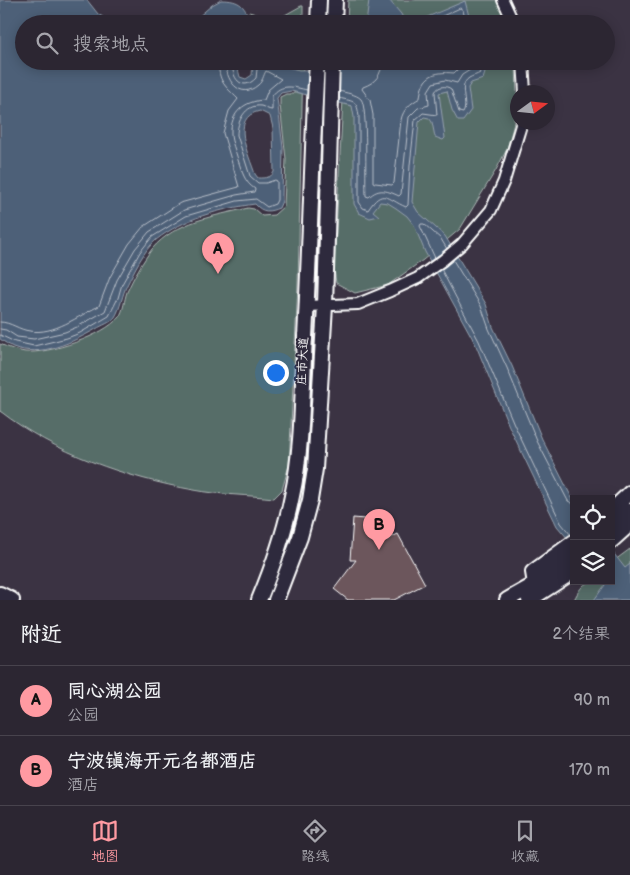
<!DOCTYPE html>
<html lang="zh">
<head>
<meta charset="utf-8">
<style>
  :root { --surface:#2c2632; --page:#342e3a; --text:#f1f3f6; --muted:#a6a5ac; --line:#48434d; --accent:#ff9aa2 }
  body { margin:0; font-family:"Balsamiq Sans","LXGW WenKai TC",sans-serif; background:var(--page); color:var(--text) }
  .controls { position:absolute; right:15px; bottom:15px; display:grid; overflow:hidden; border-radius:0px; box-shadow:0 2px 12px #0003 }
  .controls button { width:45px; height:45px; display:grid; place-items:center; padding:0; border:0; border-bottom:1px solid var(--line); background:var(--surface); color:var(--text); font:25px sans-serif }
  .compass { position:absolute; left:510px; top:85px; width:45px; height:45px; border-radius:50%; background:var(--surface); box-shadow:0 2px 12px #0003; rotate:75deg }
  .you { position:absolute; left:275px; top:372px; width:18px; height:18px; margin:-12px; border:4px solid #fff; border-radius:50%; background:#1a73e8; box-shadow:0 0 0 8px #1a73e833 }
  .badge { display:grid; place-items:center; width:32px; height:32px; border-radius:50%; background:var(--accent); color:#111; font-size:16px; font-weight:700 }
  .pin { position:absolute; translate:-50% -41px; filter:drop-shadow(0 1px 2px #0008) }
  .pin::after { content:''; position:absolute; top:26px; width:18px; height:15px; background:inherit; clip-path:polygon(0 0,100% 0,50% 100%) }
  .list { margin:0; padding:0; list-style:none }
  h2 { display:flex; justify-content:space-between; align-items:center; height:65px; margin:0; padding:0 20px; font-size:21px }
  h2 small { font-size:16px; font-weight:400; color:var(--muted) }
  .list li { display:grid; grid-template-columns:32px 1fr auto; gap:15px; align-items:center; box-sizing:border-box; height:70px; padding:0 20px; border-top:1px solid var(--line) }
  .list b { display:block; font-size:19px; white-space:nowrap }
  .list p { margin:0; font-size:16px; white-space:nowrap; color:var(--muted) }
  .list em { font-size:16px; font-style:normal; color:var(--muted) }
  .icon { flex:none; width:28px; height:28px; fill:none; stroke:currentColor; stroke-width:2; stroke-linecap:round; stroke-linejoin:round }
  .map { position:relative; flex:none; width:630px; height:600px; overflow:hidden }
  .search { position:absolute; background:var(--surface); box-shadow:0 2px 12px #0003; left:15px; right:15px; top:15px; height:55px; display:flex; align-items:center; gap:12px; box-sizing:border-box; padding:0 18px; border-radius:28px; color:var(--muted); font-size:19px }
  .sheet { height:205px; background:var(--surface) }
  nav { display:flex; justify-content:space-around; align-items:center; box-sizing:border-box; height:70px; border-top:1px solid var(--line); background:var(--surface); font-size:14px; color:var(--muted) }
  nav a { display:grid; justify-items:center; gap:2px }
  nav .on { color:var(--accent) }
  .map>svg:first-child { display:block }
</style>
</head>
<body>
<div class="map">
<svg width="630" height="600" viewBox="0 0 630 600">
  <rect width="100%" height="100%" fill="#3b3343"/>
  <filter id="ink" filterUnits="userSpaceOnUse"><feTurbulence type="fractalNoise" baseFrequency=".02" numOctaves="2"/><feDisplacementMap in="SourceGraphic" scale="10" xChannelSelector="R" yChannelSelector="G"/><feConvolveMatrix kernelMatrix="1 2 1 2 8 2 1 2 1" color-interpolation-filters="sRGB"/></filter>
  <g filter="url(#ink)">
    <path fill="#576d68" stroke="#abb6b4" d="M348,0H497L502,8L506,24H347Z
      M301,6H303V24H254L249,12L276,20Z
      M278,61H303L298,284L289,465L282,490L274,498C248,495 220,495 194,490C127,478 54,453 0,411V344C7,347 17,351 25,352C49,354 104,336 119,317C124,310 124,300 127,292C133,278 143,261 152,249C176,221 215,216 248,208L254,209L262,216L274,215L284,206L286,159L280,105V97L286,94H294L295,67Z
      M345,61H516L517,100L513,127L507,149L496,170L460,229L423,260L388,285L355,293L336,283L334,269Z
      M630,549V600H574C584,579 589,581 611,581V563Z"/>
    <path fill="#4d6078" stroke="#94a0ae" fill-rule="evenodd" d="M0,0H87L98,14L114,24H24V61H238L237,65L240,77L246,79L252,75L253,61H272L276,64L299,70L355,69L361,67L363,64L362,61H474L480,63L485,73L483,79L471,83L468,88L471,110L463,121H458L452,110L447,91L439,93L445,138L443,140L435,137L432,122L429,118L424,117L419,122L412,202L418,212L445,236L486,304L493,327L512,366L542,439L574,502V546L557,526L509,426L475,343L425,252L414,225L407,216L396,208L388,203L380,202L373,211L379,216L370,218L359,213L354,204V117L352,106L291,91L281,93L277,98L283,148L282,201L279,208C269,212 263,213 255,204C220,209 184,218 156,240C144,250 134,271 127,285C122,295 121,307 115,317C111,323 102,325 96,329C73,342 41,358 13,347C9,345 4,342 0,339ZM260,111L270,116L273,128L274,172C271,178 265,178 258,178L255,174C249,155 229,117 260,111Z
      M221,0C241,0 245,6 251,24H190L212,5Z
      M369,0H389L401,14L406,24H366Z
      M465,1L471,24H419L418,21Z
      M611,550L625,568L630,564V600H594L605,585L602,581H611Z"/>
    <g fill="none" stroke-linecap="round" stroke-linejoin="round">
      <path stroke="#b8bfc9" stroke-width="1" d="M425,24L460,8L463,10L466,24
        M233,61C230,77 242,93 256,78L258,61
        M382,61C382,75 375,83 363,87L362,89L370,100L373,115V182L375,183L392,185L394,183L401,120C403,109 411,103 420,98C422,76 433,71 454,73L461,66V61
        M339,91C346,93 356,94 361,99C368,107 365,180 366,196L369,197C379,187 388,191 399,196L401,194L409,117L418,108L429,105L428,91L433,83L445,80L457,83L462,75L470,70L469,61
        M339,98C355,102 357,100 359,117V202L363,208L368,210C383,187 387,199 406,207L408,205L410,165L415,120L423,113L437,115L435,92C438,86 446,85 451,89L459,112L463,113C469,103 457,86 469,78C472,76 477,75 480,73L475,61
        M435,258L420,226L421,224H424L441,239L447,249
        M453,260L481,306L489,329L507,368L537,441L568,501L574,504
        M441,269L479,341L514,424L561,523L571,535
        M0,322C11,322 19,330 30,331C54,335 78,316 99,306L110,277L129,244L143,227L180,203L239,187L223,133L229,111L238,99C226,87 217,81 219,61
        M0,329L6,330L17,337L34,339L65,332L77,327L105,311L117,280L135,249L149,232L184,210L236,195L254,192L255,189C244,182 242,171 238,160C236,151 231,142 231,134C230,112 245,101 264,100L268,90L281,79L266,71C263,76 263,81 258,85C240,101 224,79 226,61
        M0,335L15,342L34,346L67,338L80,333L109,316L118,298L122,284L140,252L152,237L186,216L237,201L256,199L267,207L275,204L277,200V181L275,180L266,183H258L250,176L237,135C237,122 245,104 261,106C265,107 268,110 272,110V96C281,83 294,87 307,90"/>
    </g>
    <path fill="#6c565c" stroke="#fff" d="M353,518L388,521L386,540L398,534L425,584L394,600H348L334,589L356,560H350Z"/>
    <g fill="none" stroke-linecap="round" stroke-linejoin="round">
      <defs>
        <path id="street" d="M503,0L514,24
          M523,61L525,92
          M306,306L358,304L390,291L418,278L443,260L462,244L491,210L504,181L522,122"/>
        <path id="secondary" d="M318,24L319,0
          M334,24L335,0
          M611,511L630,493
          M611,528L630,511
          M611,541L630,524
          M535,584L533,572L574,542
          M0,594L12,600
          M259,600C273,566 285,532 292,496C303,447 302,388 305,337C310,245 312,153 317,61
          M276,600L300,537L310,500L315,469L325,306L332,61
          M507,600L530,587L574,558
          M529,600L574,571"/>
      </defs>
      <use href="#street" stroke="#fff" stroke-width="14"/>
      <use href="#secondary" stroke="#fff" stroke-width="18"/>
      <use href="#street" stroke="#2f2a3d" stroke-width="10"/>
      <use href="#secondary" stroke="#2f2a3d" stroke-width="14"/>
    </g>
  </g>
  <g text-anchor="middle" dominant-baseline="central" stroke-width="4" stroke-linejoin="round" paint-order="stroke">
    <g font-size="12" fill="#fff" stroke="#2f2a3d">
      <text transform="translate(303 361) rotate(-87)">庄市大道</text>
    </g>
  </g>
</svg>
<div class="controls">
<button><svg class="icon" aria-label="locate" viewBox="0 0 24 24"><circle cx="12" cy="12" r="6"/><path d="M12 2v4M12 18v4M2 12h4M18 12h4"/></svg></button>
<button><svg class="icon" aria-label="layers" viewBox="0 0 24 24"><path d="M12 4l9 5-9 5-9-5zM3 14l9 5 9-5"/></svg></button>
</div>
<svg class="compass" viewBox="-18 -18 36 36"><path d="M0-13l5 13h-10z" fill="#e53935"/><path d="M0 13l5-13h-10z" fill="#a6a5ac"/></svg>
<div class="you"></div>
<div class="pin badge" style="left:218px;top:274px">A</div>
<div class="pin badge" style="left:379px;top:550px">B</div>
<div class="search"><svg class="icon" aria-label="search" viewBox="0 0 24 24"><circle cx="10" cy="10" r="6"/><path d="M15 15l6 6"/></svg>搜索地点</div>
</div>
<section class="sheet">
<h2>附近<small>2个结果</small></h2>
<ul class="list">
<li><span class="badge">A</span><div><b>同心湖公园</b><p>公园</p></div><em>90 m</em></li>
<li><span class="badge">B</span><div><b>宁波镇海开元名都酒店</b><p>酒店</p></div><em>170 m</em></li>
</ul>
</section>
<nav>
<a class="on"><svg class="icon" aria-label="map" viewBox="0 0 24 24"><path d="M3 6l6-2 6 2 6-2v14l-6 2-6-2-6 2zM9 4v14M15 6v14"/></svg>地图</a>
<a><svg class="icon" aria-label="directions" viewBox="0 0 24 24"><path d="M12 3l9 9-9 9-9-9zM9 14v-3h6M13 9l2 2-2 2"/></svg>路线</a>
<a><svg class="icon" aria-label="saved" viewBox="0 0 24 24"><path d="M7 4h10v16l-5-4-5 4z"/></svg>收藏</a>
</nav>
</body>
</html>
